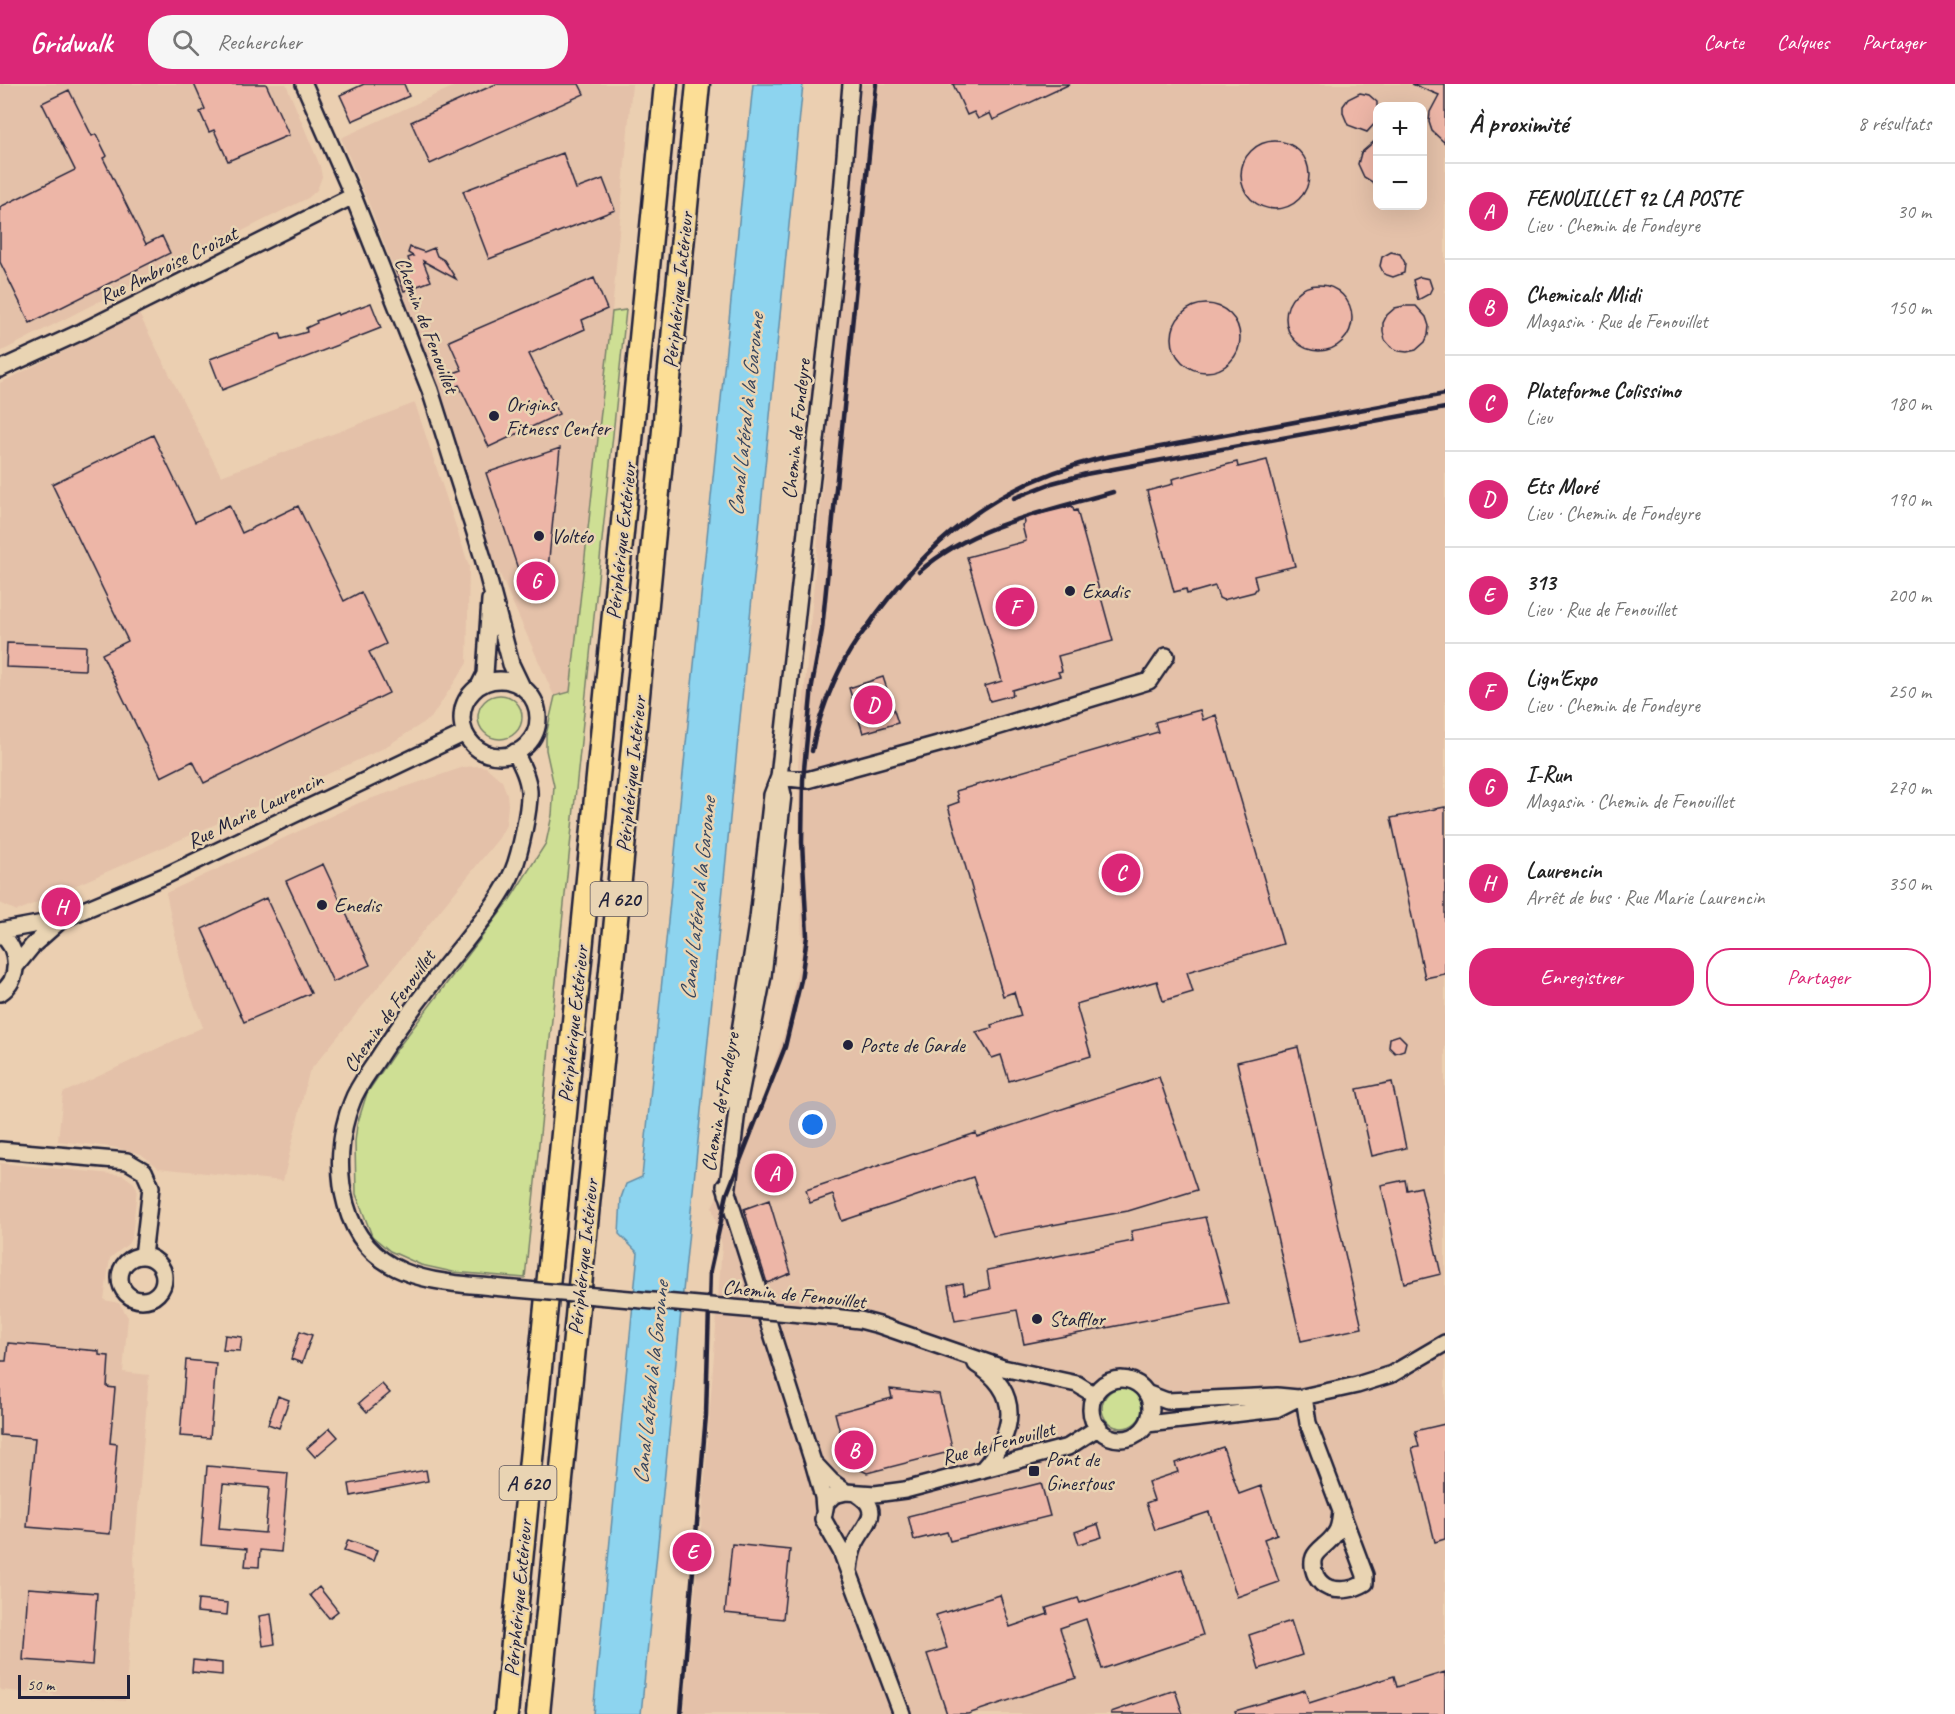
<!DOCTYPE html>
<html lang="fr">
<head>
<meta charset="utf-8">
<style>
  :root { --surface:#fff; --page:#f6f6f6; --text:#222; --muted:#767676; --line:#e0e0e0; --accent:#db2777 }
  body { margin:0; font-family:Caveat,sans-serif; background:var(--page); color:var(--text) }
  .controls { position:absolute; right:18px; top:18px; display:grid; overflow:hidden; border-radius:12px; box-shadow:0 6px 24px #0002 }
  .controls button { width:54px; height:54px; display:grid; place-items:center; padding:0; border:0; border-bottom:2px solid var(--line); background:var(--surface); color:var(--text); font:30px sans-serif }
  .scale { position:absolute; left:18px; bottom:15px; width:112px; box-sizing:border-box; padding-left:6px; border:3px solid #22223b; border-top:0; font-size:16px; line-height:21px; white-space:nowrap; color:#22223b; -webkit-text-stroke:4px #e9d4b3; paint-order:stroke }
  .you { position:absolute; left:813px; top:1041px; width:21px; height:21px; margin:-15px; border:4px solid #fff; border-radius:50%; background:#1a73e8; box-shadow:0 0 0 9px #1a73e833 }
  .badge { display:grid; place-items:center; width:39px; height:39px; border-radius:50%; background:var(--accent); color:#fff; font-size:20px; font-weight:700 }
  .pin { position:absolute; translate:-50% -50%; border:3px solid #fff; box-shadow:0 2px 6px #0006 }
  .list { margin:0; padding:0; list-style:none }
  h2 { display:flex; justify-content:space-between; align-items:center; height:78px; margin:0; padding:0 24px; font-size:26px }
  h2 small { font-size:20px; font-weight:400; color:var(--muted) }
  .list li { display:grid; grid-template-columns:39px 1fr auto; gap:18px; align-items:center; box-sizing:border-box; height:96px; padding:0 24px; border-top:2px solid var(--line) }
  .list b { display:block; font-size:22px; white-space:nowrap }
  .list p { margin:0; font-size:20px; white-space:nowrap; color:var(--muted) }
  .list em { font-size:20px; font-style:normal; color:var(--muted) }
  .actions { display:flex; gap:12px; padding:18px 24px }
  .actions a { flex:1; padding:14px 0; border:2px solid var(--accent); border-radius:24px; text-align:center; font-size:21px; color:var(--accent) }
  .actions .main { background:var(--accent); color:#fff }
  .icon { flex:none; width:33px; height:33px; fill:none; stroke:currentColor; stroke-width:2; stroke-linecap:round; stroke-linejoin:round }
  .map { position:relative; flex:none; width:1445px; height:1630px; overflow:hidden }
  header { display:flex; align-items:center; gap:36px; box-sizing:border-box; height:84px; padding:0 30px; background:var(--accent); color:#fff }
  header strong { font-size:28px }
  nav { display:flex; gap:33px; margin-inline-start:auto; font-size:21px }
  .search { width:420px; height:54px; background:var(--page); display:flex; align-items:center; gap:15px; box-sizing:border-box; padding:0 21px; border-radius:24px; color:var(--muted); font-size:22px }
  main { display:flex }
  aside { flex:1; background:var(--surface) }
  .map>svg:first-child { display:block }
</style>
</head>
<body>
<header>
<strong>Gridwalk</strong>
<div class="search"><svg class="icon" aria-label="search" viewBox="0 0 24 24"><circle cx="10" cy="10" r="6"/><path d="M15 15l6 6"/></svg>Rechercher</div>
<nav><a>Carte</a><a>Calques</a><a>Partager</a></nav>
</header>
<main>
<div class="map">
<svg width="1445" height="1630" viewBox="0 0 1445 1630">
  <rect width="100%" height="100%" fill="#ebcfb1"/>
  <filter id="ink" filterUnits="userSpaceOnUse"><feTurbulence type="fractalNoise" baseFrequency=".0167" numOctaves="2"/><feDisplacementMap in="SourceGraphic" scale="12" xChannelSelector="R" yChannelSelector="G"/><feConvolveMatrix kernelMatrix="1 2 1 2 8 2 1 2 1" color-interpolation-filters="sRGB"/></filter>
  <g filter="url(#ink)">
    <path fill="#e4c1a9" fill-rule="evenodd" d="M0,0H286L320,82L322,93L317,106L308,114L236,150L235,148L0,268Z
      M459,0H632L612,228L570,609L555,614L495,479L441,311L371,125L341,54Z
      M858,0H1445V1630H684L703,1420L722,1161L712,1123L766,1008L788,937L802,863L798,681ZM1378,22H1422V122H1378Z
      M139,230L221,392L415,319L469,482L467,579L431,634L382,665L269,717L17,827L0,819V299Z
      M479,682L486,683L502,697L507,710L508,721L506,741L499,754L309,988L283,1097L159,1084L141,1070L112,1063L58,1057L63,1009L203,943L185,897L166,809L361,718L464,683Z
      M0,1079L123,1091L134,1099L137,1105L132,1153L128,1160L110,1174L104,1216L119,1219L128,1233L123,1288L149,1291L134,1475L135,1486L125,1617L0,1606Z"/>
    <path fill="#cedf94" stroke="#788068" stroke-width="1.5" d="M626,226L525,1194L453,1188L421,1181L390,1167L372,1152L356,1110L355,1058L357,1041L367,1009L397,965L509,817L546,759L552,731L554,702L546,666V651L555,612L570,608L612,228Z
      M478 633a22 22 0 1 1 44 0a22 22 0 1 1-44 0Z
      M1102 1324a20 20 0 1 1 40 0a20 20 0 1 1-40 0Z"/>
    <path fill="#8dd4ef" stroke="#628da7" stroke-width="1.5" d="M753,0H803L641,1630H593L638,1169L619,1150L621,1114L626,1100L642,1093Z"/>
    <path fill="#edb6a7" stroke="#22223b" stroke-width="1.5" fill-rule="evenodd" d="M194,0H266L289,51L228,77L214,46L209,48L200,28L205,25Z
      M364,0H404L409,12L352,37L340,11Z
      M496,0H579L584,10L430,80L411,38Z
      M953,0H1070L993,36L990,29L978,35L974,28L967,31Z
      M1412,0H1445V59L1432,47L1429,38L1430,28L1439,11Z
      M69,6L92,52L96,50L107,72L103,74L146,160L162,152L170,169L30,239L0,178V123L75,86L42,19Z
      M1360,9L1369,11L1377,18V37L1367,48L1348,41L1343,29V22L1348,15Z
      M1377,55V101L1364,93L1358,80L1361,69Z
      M1241 91a34 34 0 1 1 68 0a34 34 0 1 1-68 0Z
      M563,69L576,105L603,95L615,126L489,175L463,107Z
      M410,163L424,168L434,164L437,172L444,176L456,195L423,177L431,197L404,207L395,185L410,180L408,174L413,172L408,169Z
      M1391,168L1400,170L1405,179L1404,189L1393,193L1384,190L1380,182L1382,173Z
      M1420,193L1429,195L1432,204L1429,210L1418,216L1413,196Z
      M594,194L607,225L582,236L585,245L529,270L559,330L489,363L459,301L451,305L445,292L462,286L449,257Z
      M1286 234a33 33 0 1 1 66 0a33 33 0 1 1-66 0Z
      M371,219L381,244L222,306L210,275L280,249L282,255L307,248L306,244L317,239L316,237L337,229L338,231Z
      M1172 254a34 34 0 1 1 68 0a34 34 0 1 1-68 0Z
      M1404,222H1416L1426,233L1429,242L1428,251L1425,258L1416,266L1407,268L1399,267L1391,263L1385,256L1383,248V239L1387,231L1395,224Z
      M153,351L195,438L229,421L242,449L298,422L344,517L361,508L386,560L369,568L389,609L204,699L193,677L161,693L102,570L128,557L52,400Z
      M560,364L546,505L527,512L486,389Z
      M1267,376L1295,482L1254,492L1257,504L1254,508L1223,516L1219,514L1215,502L1187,510L1186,505L1174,508L1147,407L1173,400L1172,395L1237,378L1238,383Z
      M1072,422L1074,427L1077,426L1113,557L1058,572L1062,587L1058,588L1060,592L1012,606L1013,611L990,617L985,602L1002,597L967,473L1026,457L1022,441L1025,439L1024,434Z
      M7,559L86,562L85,586L6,583Z
      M883,593L898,639L863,649L849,604Z
      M1200,626L1203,636L1216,631L1283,860L1187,888L1193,908L1163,917L1157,897L1076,920L1091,972L1009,997L1001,971L992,974L976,948L992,944L991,941L1021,932L1014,908L1003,912L948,722L959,718L956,707L1158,648L1155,638Z
      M1445,723V890L1425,894L1391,734Z
      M323,780L370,881L333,898L286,797Z
      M266,814L311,909L244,938L202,845Z
      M1399,951L1406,958L1404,966L1395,969L1389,963L1390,954Z
      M1298,963L1362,1244L1301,1257L1237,978Z
      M1159,993L1197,1106L1128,1127L993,1152L973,1093L842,1137L833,1111L810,1119L806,1106L976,1049L977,1053Z
      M1392,998L1406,1064L1372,1072L1357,1005Z
      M1405,1096L1407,1106L1421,1103L1441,1190L1404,1199L1381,1101Z
      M769,1116L791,1189L767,1199L744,1125Z
      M1205,1133L1229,1220L1024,1260L1017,1226L955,1237L948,1202L963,1199L965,1210L990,1205L987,1186L1133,1157L1131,1147Z
      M300,1247L312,1251L302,1279L291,1275Z
      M225,1251L242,1253L240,1267L223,1266Z
      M8,1259L99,1267V1271L109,1272L107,1303L115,1304L110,1359L117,1360L110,1450L27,1443L35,1354L0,1351V1277H6Z
      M186,1276L216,1279L210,1354L180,1352Z
      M382,1300L390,1309L367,1328L359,1319Z
      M890,1305L939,1310L953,1367L867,1389L848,1380L835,1329L892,1314Z
      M278,1312L289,1316L279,1344L268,1340Z
      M1445,1340V1455L1435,1458L1412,1364L1419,1363L1415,1347Z
      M330,1344L338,1353L315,1373L307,1364Z
      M1223,1363L1239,1410L1261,1402L1277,1450L1264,1455L1279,1498L1237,1513L1209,1428L1155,1446L1146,1419L1154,1416L1148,1398L1178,1388L1175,1379Z
      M207,1382L288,1389L281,1468L260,1466L259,1483L245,1482L247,1465L201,1461ZM223,1400L269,1404L265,1449L219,1445Z
      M426,1386L428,1397L351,1412L349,1400Z
      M1041,1399L1050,1432L950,1457L947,1448L914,1456L908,1432Z
      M1098,1440L1102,1453L1079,1460L1075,1448Z
      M348,1456L377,1466L373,1477L344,1467Z
      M732,1460L790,1466L783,1535L725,1529Z
      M1182,1485L1203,1551L1102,1585L1086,1535L1060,1544L1076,1594L968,1630H947L927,1570L947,1564L936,1531L1000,1511L1010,1543L1048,1530L1046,1524L1078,1514L1080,1519Z
      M319,1503L338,1527L329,1534L310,1511Z
      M28,1504L97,1509L92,1581L23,1576Z
      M198,1516L228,1519L227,1531L197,1528Z
      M271,1530L275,1560L263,1562L259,1532Z
      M1291,1537L1302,1571L1259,1585L1249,1551Z
      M193,1576L222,1579V1591L192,1588Z
      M1445,1588V1630H1236L1235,1627L1305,1606L1309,1619L1394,1592L1397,1603Z
      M1175,1606L1183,1630H1111V1628Z"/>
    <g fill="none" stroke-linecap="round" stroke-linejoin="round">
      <defs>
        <path id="minor" d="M304,0L353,112L430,306L483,474L511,580L522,603
          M0,285L83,247L353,112
          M462 634a38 38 0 1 1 76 0a38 38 0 1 1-76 0Z
          M479,602L485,590L490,516
          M779,693L807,696L960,654L1149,597L1166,572
          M0,847L60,836L167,791L465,649
          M0,850C20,864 21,896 0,909
          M16,882L33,861L60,837
          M729,1016L758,834L772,711L779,693
          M0,1066L127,1077L144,1087L151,1103L143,1172
          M725,1102L813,1378L823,1413L824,1425
          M727,1110L737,1026L763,892L783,711L779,693L838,156L851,0
          M120 1194a22 22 0 1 1 44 0a22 22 0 1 1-44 0Z
          M492,1203C429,1198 366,1193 346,1121C337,1089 339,1049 352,1018C357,1004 367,991 375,979C402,936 433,897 465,858C482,836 502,813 513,787C520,770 530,724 529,707C528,693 521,680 515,668
          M813,1231L860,1236L879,1241L1003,1284L1077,1300L1095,1311
          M976,1280C1023,1309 1015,1349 982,1386
          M1091 1325a30 30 0 1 1 60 0a30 30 0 1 1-60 0Z
          M1146,1309L1167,1317L1277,1312L1298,1314
          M1304,1313L1308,1339L1365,1491V1499C1355,1505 1341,1508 1329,1504C1324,1502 1319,1498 1316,1492C1305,1467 1325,1466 1335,1450C1340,1444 1340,1435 1341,1428
          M1147,1340L1276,1325L1298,1314L1357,1301L1392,1290L1445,1259
          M815,1380L831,1397L846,1408
          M849,1486C850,1476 851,1467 856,1458C865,1440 884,1427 857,1410
          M902,1630L841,1467L823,1435L826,1419L834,1411L846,1408L875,1410L905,1406L1068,1363L1099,1343"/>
        <path id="highway" d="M506,1630L666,0
          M538,1630L698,0"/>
      </defs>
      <use href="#minor" stroke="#22223b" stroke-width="20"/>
      <use href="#highway" stroke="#22223b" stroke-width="27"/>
      <use href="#minor" stroke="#e9d4b3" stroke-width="15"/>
      <use href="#highway" stroke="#fcde96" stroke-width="22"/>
      <path stroke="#22223b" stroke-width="4.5" d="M1014,414L1052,399L1086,390L1445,324
        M919,488C972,441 1047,427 1113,408
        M865,546C927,457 994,400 1101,374L1445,310
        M812,667C819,627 842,570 870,540
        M681,1630L706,1331L710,1186L727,1110L785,963L801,896L807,852L802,758L803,696L812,601L822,546L876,0"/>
      <defs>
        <path id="minor-bridge" d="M492,1203L813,1231"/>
      </defs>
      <use href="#minor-bridge" stroke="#22223b" stroke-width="20" stroke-linecap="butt"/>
      <use href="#minor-bridge" stroke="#e9d4b3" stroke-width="15"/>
    </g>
  </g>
  <g fill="#22223b" stroke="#e9d4b3" stroke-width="2">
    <circle cx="494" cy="332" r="6"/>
    <circle cx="539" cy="452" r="6"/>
    <circle cx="1070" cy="507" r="6"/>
    <circle cx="322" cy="821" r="6"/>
    <circle cx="848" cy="961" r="6"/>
    <circle cx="1037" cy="1235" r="6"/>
    <rect x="1028" y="1381" width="12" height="12" rx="3"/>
  </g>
  <g text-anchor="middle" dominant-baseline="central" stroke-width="5" stroke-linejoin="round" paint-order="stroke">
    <g fill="#e9d4b3" stroke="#5e575f" stroke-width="1.5">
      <rect x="590.5" y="798" width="57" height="34" rx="4.5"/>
      <rect x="499.5" y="1382" width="57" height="34" rx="4.5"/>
    </g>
    <g font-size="20" font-weight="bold" fill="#22223b">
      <text x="619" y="815">A 620</text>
      <text x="528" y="1399">A 620</text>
    </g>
    <g font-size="21" fill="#22223b" stroke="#e9d4b3">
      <text transform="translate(168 181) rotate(-26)">Rue Ambroise Croizat</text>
      <text transform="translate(678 206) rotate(-84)">Périphérique Intérieur</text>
      <text transform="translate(427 241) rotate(69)">Chemin de Fenouillet</text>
      <text transform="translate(796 345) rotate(-84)">Chemin de Fondeyre</text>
      <text transform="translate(621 457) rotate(-84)">Périphérique Extérieur</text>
      <text transform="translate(631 690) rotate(-84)">Périphérique Intérieur</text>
      <text transform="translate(255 726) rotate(-26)">Rue Marie Laurencin</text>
      <text transform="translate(389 927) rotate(-55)">Chemin de Fenouillet</text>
      <text transform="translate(573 940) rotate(-84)">Périphérique Extérieur</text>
      <text transform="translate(720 1018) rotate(-80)">Chemin de Fondeyre</text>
      <text transform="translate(583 1173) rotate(-84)">Périphérique Intérieur</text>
      <text transform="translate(794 1210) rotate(6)">Chemin de Fenouillet</text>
      <text transform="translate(998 1359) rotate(-15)">Rue de Fenouillet</text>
      <text transform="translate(518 1514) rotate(-85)">Périphérique Extérieur</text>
    </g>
    <g font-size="21" fill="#22223b" stroke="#e9d4b3" text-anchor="start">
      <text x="506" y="320">Origins<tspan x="506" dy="24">Fitness Center</tspan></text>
      <text x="551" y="452">Voltéo</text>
      <text x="1082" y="507">Exadis</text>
      <text x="334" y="821">Enedis</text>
      <text x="860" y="961">Poste de Garde</text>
      <text x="1049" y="1235">Stafflor</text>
      <text x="1046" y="1375">Pont de<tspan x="1046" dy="24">Ginestous</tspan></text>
    </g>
    <g font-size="22" font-style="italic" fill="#37465f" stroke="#e9d4b3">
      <text transform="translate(746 331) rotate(-84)">Canal Latéral à la Garonne</text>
      <text transform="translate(698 815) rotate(-84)">Canal Latéral à la Garonne</text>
      <text transform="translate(651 1299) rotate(-84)">Canal Latéral à la Garonne</text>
    </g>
  </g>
</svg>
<div class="controls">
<button>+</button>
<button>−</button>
</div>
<div class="scale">50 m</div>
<div class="you"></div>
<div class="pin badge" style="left:774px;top:1089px">A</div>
<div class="pin badge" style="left:854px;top:1366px">B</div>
<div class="pin badge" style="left:1121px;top:789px">C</div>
<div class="pin badge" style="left:873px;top:621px">D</div>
<div class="pin badge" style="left:692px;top:1468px">E</div>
<div class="pin badge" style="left:1015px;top:523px">F</div>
<div class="pin badge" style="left:536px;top:497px">G</div>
<div class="pin badge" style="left:61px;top:823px">H</div>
</div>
<aside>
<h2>À proximité<small>8 résultats</small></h2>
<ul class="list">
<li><span class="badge">A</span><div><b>FENOUILLET 92 LA POSTE</b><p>Lieu · Chemin de Fondeyre</p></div><em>30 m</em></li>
<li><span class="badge">B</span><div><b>Chemicals Midi</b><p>Magasin · Rue de Fenouillet</p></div><em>150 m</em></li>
<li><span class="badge">C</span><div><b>Plateforme Colissimo</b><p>Lieu</p></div><em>180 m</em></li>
<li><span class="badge">D</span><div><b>Ets Moré</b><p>Lieu · Chemin de Fondeyre</p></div><em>190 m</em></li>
<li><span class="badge">E</span><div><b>313</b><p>Lieu · Rue de Fenouillet</p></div><em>200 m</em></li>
<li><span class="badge">F</span><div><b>Lign'Expo</b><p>Lieu · Chemin de Fondeyre</p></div><em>250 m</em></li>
<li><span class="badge">G</span><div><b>I-Run</b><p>Magasin · Chemin de Fenouillet</p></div><em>270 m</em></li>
<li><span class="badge">H</span><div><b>Laurencin</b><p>Arrêt de bus · Rue Marie Laurencin</p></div><em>350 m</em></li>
</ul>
<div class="actions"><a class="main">Enregistrer</a><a>Partager</a></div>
</aside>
</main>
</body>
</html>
